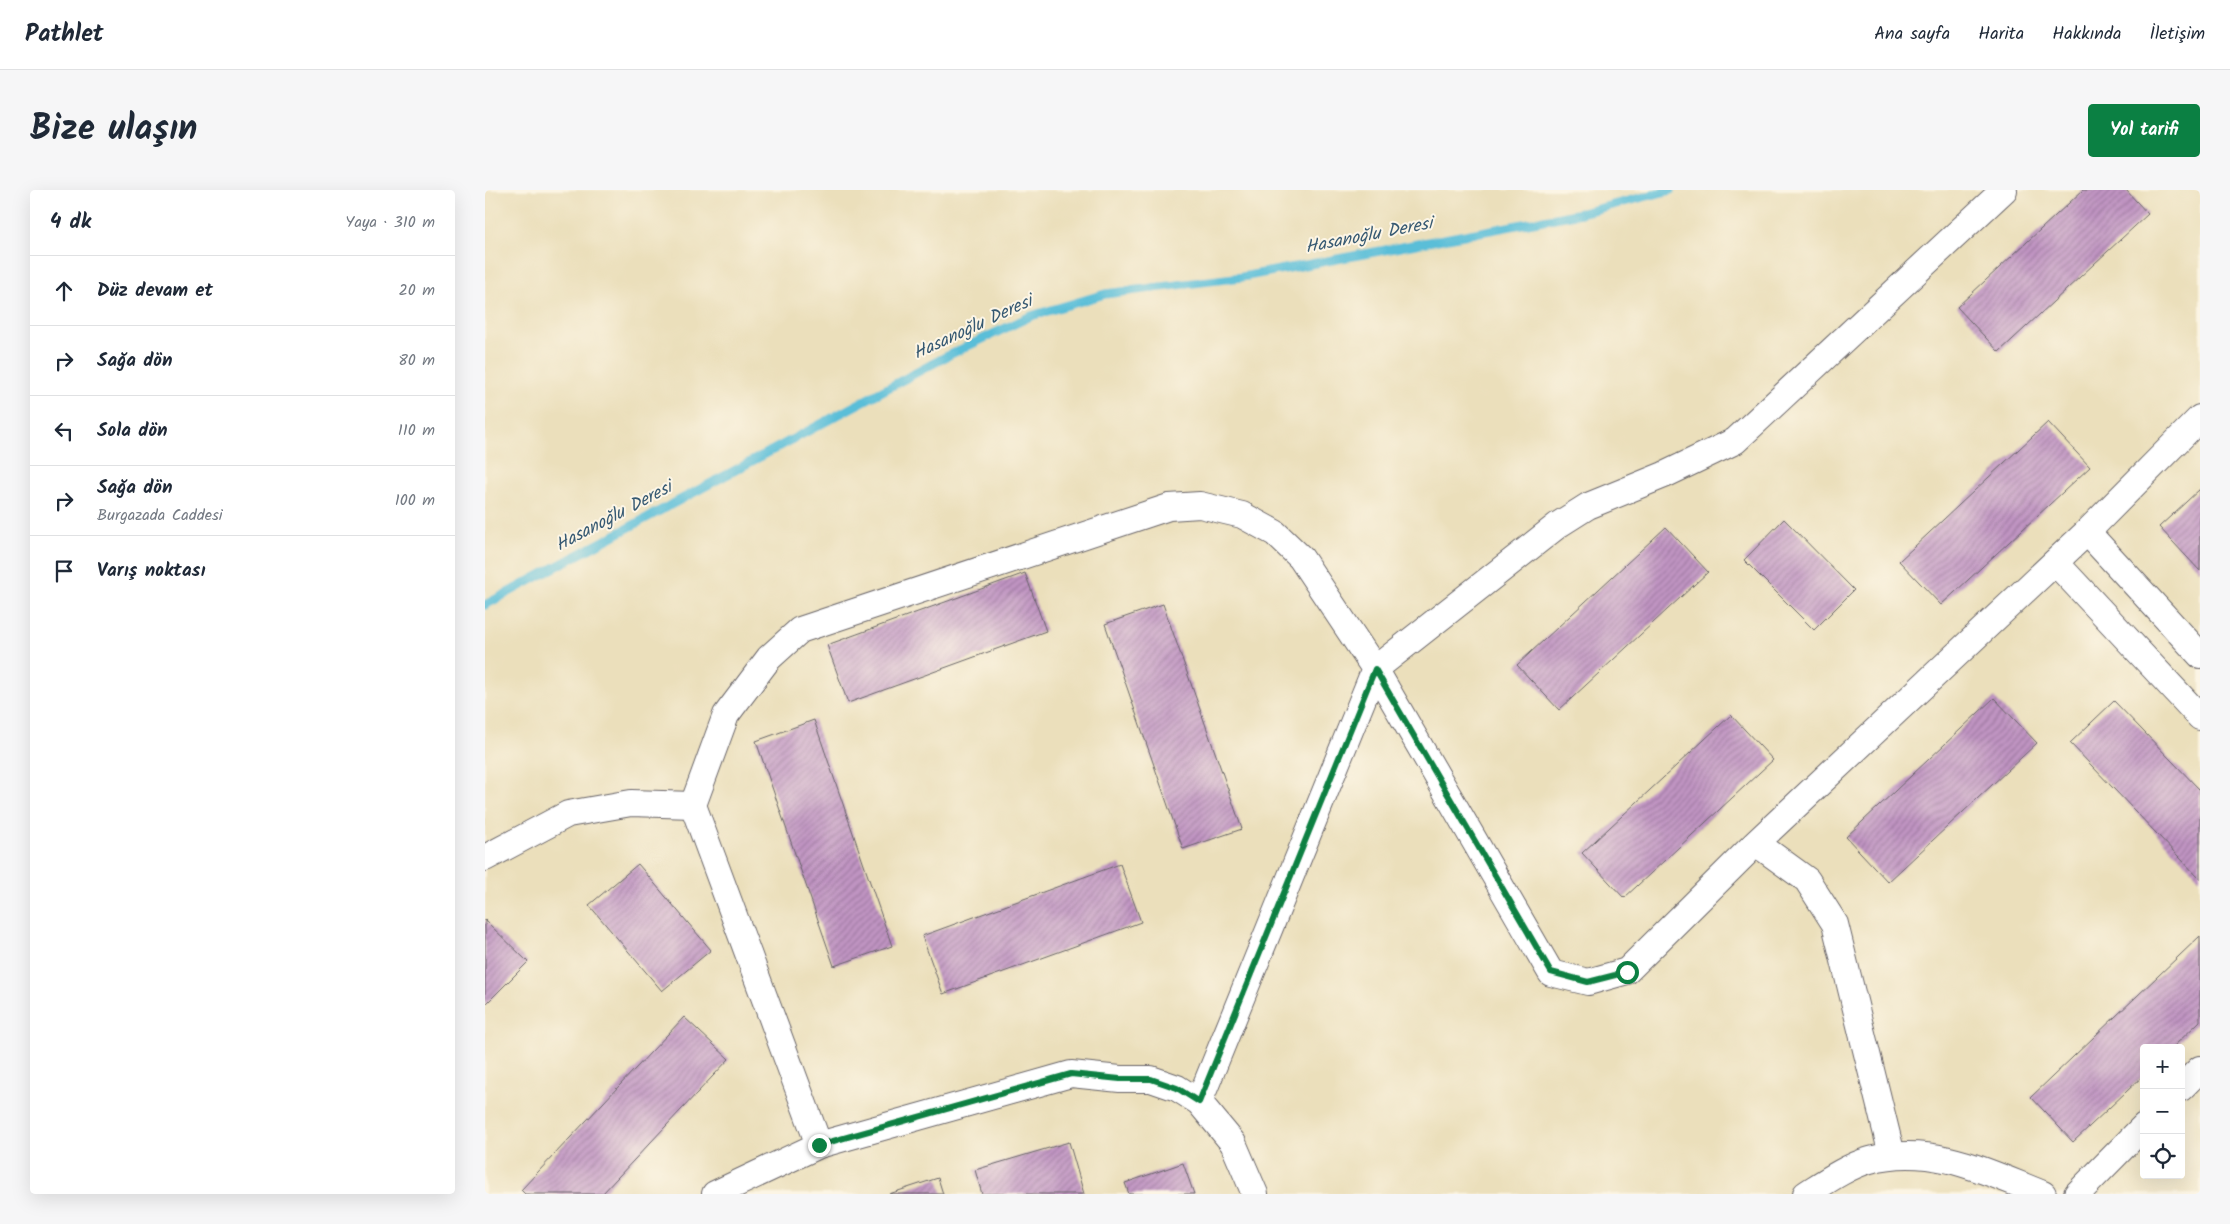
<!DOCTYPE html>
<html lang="tr">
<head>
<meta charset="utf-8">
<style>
  :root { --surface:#fff; --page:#f6f6f7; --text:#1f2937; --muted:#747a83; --line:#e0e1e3; --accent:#0b8043 }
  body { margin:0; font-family:Kalam,sans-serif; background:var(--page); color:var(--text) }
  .controls { position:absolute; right:15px; bottom:15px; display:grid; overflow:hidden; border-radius:5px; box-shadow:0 5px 20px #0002 }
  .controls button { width:45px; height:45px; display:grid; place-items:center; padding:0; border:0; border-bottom:1px solid var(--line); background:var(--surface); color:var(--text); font:25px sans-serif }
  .stop { position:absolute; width:15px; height:15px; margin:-11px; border:4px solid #0b8043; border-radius:50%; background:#fff }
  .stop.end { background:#0b8043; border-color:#fff; box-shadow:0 1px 5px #0008 }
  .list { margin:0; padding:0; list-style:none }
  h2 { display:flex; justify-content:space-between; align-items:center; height:65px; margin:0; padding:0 20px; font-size:21px }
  h2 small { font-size:16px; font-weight:400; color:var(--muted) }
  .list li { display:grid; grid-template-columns:32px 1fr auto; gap:15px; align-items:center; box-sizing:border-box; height:70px; padding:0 20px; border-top:1px solid var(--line) }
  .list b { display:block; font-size:19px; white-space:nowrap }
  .list p { margin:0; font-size:16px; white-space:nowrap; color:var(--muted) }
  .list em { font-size:16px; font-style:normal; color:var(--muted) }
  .icon { flex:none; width:28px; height:28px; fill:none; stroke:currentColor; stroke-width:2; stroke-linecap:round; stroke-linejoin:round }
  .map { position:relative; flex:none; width:1715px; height:1004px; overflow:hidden; border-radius:5px }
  header { display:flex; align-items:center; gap:30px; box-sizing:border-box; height:70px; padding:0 25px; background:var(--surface); border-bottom:1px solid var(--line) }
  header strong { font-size:24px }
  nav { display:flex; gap:28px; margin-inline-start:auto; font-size:18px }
  .intro { display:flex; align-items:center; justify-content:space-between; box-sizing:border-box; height:120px; padding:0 30px }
  h1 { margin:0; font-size:35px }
  .button { padding:12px 22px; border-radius:5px; background:var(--accent); color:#fff; font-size:18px; font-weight:700 }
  main { display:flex; gap:30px; padding:0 30px }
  aside { flex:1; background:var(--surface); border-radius:5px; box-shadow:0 5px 20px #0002 }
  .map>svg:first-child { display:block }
</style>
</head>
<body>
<header>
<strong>Pathlet</strong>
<nav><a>Ana sayfa</a><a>Harita</a><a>Hakkında</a><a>İletişim</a></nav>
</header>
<div class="intro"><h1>Bize ulaşın</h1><a class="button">Yol tarifi</a></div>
<main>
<aside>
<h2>4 dk<small>Yaya · 310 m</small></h2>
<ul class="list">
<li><svg class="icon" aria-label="ahead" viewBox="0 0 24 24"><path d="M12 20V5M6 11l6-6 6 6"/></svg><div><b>Düz devam et</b></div><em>20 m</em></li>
<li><svg class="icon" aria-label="right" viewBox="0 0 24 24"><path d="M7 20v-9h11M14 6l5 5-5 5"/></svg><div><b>Sağa dön</b></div><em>80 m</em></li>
<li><svg class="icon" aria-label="left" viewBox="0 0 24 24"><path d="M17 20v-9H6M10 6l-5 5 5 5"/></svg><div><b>Sola dön</b></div><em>110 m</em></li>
<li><svg class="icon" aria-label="right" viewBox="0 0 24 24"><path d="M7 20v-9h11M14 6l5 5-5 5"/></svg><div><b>Sağa dön</b><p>Burgazada Caddesi</p></div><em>100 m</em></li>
<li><svg class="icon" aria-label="arrive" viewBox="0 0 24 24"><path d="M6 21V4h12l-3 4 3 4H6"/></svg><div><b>Varış noktası</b></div></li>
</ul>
</aside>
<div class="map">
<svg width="1715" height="1004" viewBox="0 0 1715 1004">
  <defs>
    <pattern id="building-hatch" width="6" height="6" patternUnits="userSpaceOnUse" patternTransform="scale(1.25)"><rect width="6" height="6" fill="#c094c2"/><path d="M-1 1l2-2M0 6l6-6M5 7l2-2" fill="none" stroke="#9c789f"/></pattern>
  </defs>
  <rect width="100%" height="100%" fill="#fcf5e5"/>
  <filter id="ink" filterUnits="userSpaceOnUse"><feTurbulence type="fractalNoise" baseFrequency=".02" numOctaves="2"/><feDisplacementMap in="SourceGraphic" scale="10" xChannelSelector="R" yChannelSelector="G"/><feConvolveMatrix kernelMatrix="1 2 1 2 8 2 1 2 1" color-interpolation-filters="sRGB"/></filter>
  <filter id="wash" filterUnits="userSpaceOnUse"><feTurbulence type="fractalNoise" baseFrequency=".0096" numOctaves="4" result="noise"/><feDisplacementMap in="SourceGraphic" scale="20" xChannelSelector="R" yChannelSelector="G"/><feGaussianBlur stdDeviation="1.12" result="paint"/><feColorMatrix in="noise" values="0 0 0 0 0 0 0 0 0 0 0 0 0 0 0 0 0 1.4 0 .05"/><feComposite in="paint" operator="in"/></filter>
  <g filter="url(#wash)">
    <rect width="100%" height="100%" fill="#ebdfbb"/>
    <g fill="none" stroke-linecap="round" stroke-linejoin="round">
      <path stroke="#5abed8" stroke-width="9" d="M0,415L464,165L546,126L620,104L757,87L1096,23L1186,0"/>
    </g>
    <g id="blocks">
      <path fill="url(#building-hatch)" d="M1598,0H1641L1663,24L1514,162L1472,117Z
        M1563,232L1605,277L1456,415L1414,371Z
        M1715,299V381L1674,337Z
        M1299,329L1369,400L1329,440L1259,370Z
        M1181,337L1223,382L1074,520L1032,475Z
        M540,383L561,441L363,513L342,455Z
        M678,414L757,639L698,659L620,434Z
        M1509,508L1552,553L1403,692L1361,647Z
        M1629,511L1715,600V689L1585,553Z
        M1246,525L1288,570L1139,708L1097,663Z
        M329,530L407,756L349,776L271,551Z
        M153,674L226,760L177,801L104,715Z
        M635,674L656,732L458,804L437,746Z
        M0,730L43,772L0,815Z
        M1715,746V831L1687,858H1659V885L1588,952L1546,907Z
        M199,827L244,869L117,1004H40L36,1000Z
        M584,952L599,1004H497L490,980Z
        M698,973L709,1004H644L640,993Z
        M453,988L458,1004H404Z"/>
    </g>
  </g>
  <g filter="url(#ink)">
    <use href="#blocks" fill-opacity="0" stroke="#686468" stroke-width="1"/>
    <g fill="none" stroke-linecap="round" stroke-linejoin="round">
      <defs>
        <path id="street" d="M1602,342L1715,465
          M1570,372L1715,527
          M1271,653L1322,690L1350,734L1407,965
          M0,668L83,624L146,613L208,615
          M1696,898L1715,879
          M714,912L890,479L1073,335L1103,316L1179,285L1250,251L1519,0
          M334,955L208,615L241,525L284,468L315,440L684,317L715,315L757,325L790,343L816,368L890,479L1066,783L1103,792L1142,781L1271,653L1602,342L1715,228
          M230,1004L334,955L586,884L635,889H666L692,898L714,912L748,953L770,1004
          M1321,1004C1340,992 1363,976 1385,970C1446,953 1502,982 1558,1004
          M1592,1004L1659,936"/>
      </defs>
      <use href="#street" stroke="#686468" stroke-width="28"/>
      <use href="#street" stroke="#fff" stroke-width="26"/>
    </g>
  </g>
  <g fill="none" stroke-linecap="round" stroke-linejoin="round" filter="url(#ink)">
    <path stroke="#0b8043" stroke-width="6" d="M334,955L586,884L635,889H666L692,898L714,912L890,479L1066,782L1103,792L1142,782"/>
  </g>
  <g text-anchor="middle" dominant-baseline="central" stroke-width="4" stroke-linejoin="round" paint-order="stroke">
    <g font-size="18" font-style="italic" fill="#365972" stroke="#fcf5e5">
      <text transform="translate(884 46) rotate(-11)">Hasanoğlu Deresi</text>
      <text transform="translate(488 138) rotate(-25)">Hasanoğlu Deresi</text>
      <text transform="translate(129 327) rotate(-28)">Hasanoğlu Deresi</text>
    </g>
  </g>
</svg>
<div class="controls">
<button>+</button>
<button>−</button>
<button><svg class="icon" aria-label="locate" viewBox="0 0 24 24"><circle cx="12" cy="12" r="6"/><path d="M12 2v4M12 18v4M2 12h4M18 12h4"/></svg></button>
</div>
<div class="stop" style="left:1142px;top:782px"></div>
<div class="stop end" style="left:334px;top:955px"></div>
</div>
</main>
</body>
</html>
